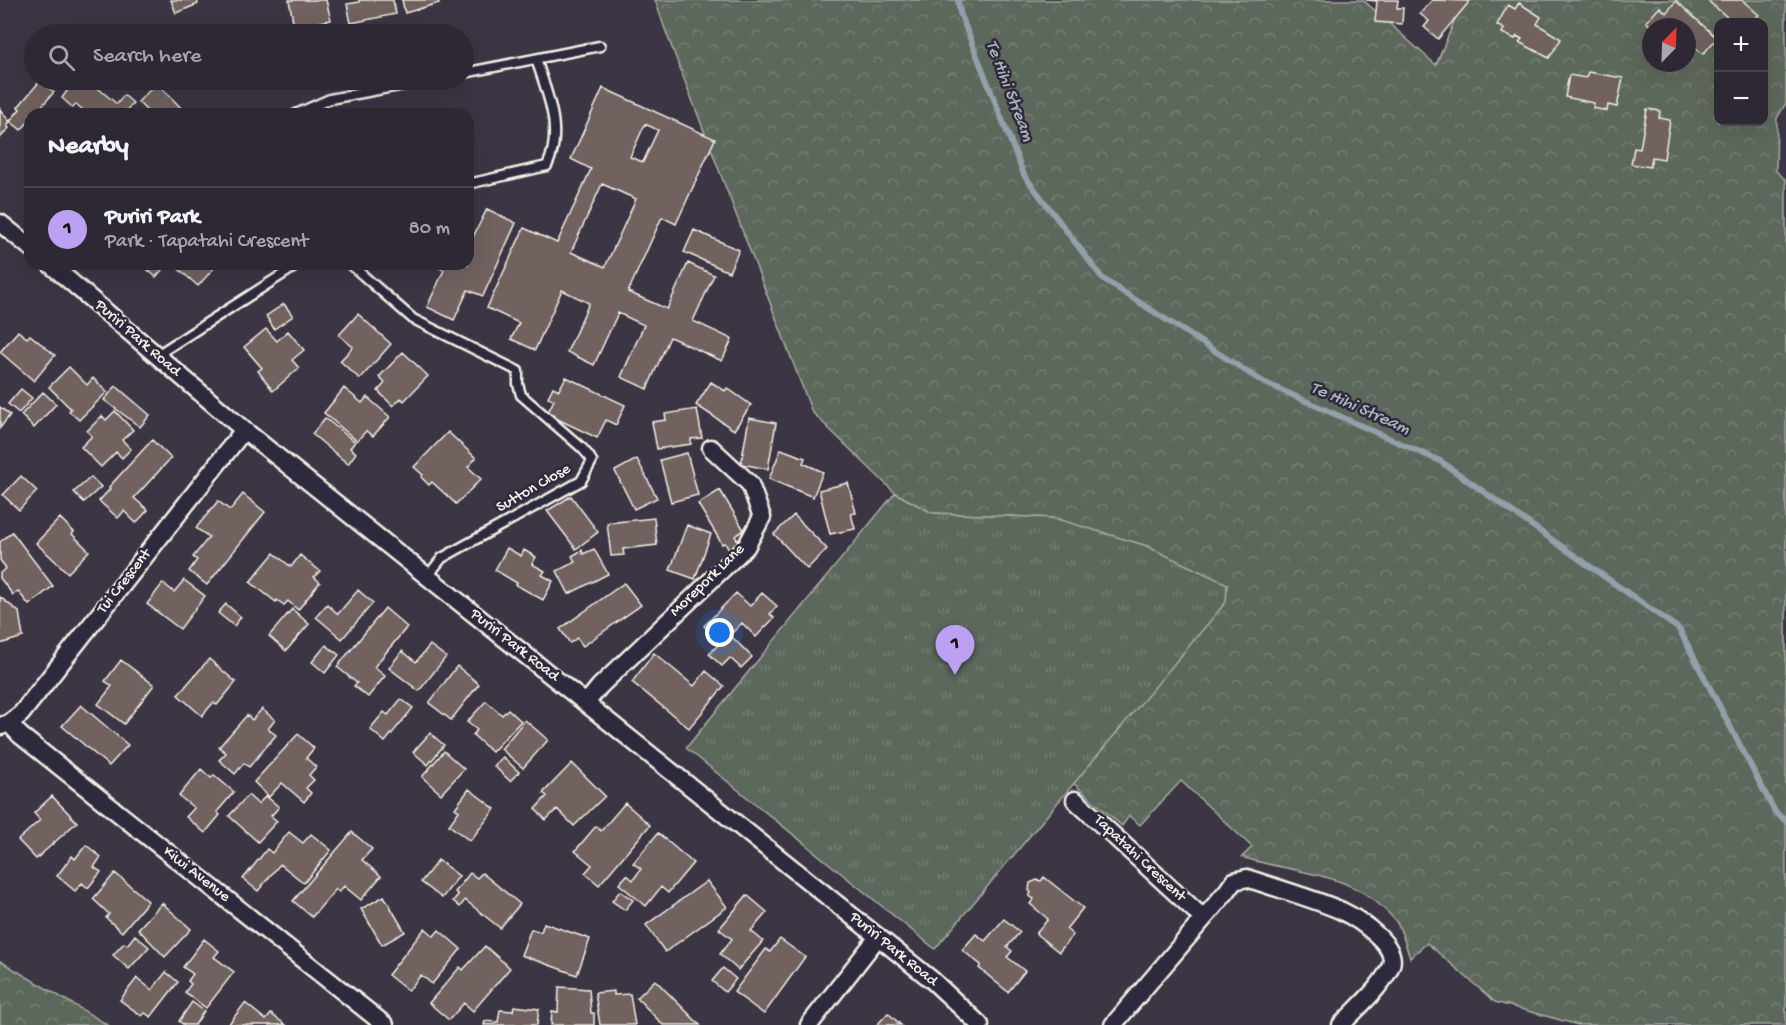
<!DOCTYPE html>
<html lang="en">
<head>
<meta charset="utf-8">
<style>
  :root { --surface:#2d2833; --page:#39343f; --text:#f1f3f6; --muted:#a7a6ac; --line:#48444e; --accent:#bca0f2 }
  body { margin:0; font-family:"Gochi Hand",sans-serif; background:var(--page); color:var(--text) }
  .controls { position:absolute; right:18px; top:18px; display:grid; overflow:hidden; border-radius:12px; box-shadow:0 6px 24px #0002 }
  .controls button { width:54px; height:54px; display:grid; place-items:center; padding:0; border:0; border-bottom:2px solid var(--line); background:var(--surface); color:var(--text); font:30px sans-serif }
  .compass { position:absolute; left:1642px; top:18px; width:54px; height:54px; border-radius:50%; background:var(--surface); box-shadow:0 6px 24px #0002; rotate:23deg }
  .you { position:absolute; left:720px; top:633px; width:21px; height:21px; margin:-15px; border:4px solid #fff; border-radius:50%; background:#1a73e8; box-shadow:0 0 0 9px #1a73e833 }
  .badge { display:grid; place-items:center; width:39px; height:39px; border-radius:50%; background:var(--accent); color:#111; font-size:20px; font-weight:700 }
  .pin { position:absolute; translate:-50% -50px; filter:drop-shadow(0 2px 3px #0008) }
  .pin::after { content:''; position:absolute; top:32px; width:21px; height:18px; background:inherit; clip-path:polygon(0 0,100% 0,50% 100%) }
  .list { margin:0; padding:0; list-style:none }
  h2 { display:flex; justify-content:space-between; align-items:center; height:78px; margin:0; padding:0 24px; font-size:26px }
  h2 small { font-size:20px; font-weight:400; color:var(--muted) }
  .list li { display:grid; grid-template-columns:39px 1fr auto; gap:18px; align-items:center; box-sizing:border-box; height:84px; padding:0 24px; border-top:2px solid var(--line) }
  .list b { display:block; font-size:22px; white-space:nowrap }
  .list p { margin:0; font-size:20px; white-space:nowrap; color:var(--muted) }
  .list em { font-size:20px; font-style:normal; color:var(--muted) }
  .icon { flex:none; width:33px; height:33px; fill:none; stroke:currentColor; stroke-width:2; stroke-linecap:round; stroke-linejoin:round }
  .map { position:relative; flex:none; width:1786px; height:1025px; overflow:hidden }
  .search { position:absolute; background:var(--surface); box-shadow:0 6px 24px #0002; left:24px; top:24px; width:450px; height:66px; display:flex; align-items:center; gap:15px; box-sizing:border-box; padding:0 21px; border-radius:33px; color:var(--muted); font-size:22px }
  .panel { position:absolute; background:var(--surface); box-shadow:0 6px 24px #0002; left:24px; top:108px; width:450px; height:162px; border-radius:18px }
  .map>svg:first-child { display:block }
</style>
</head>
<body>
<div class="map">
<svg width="1786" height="1025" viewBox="0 0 1786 1025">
  <defs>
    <pattern id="forest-crowns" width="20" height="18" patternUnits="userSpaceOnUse" patternTransform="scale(1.5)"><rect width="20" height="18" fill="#5d685c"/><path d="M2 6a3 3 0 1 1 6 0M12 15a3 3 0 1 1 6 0" fill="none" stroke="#757e73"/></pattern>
    <pattern id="park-tufts" width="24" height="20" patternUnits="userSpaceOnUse" patternTransform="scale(1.5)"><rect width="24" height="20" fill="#5d685c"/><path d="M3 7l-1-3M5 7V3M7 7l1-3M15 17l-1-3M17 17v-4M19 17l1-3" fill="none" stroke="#757e73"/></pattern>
  </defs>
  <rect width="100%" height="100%" fill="#3c3544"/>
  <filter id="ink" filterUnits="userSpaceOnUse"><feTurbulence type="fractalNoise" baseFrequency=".0167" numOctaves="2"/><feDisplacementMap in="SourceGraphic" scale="12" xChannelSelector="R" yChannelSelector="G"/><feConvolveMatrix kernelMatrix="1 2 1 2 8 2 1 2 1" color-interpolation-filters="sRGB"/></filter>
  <g filter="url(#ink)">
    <path fill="url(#forest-crowns)" stroke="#a8aca2" stroke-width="1.5" fill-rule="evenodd" d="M655,0H1363L1436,65L1463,0H1786V103L1777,118L1776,171L1786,180V1025H1578L1495,1002L1427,943L1410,958C1406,947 1403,933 1397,923C1394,918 1388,913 1384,909C1347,871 1289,873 1242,857L1252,847L1181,781L1140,825L1129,816L1122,826L1073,783L1225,602L1227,584L1054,518L932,513L895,493L812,412L666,32ZM1718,22H1764V122H1718ZM1651,27H1687V63H1651Z
      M0,961L108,1025H0Z"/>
    <path fill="url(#park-tufts)" stroke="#a8aca2" stroke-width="1.5" d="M895,493L932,513L1054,518L1144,545L1227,584L1226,602L935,949L686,748Z"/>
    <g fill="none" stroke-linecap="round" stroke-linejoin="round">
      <path stroke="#939fa9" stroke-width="6" d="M958,0L960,13L1024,175L1103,279L1263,382L1440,461L1679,629L1775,812L1786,821"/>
    </g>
    <path fill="#71625f" stroke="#f4f1e8" stroke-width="1.5" fill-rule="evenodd" d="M171,0H197L198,4L176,13Z
      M289,0H326L331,20L294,27Z
      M359,0H393L396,14L351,23L347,4L359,2Z
      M402,0H438L439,3L405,13Z
      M1366,0H1398L1397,8H1403L1402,24L1375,22L1377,1Z
      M1432,0L1470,1L1438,39L1424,27L1429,21L1420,14Z
      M1707,0H1742L1759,15L1749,22H1733Z
      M1676,1L1717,38L1703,54L1690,43L1687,46V27H1652L1646,22L1660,7L1666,13Z
      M1519,3L1541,17L1537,24L1561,39L1549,58L1519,42L1522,39L1517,36L1515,39L1502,33L1504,29L1497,25L1508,5L1515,9Z
      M1588,72L1623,78L1617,107L1608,105L1607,111L1593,108L1594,103L1565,97L1569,75L1586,78Z
      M81,80H88L117,104L124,95L133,103L123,114H88L76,104L73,108L62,98L70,87L73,90Z
      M40,81L54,92L35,114H30V120L21,130L10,121L20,109L18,107Z
      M157,83L187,114H150L138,102Z
      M603,88L715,139L676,224L662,217L628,292L667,309L688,263L714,275L693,321L732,339L722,361L670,337L647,389L621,377L644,325L618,313L594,365L567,352L589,303L562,290L535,350L511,339L519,323L487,308L524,228L557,243L591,169L571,159ZM645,124L658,130L643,162L630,157ZM602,184L636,199L605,267L571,252Z
      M0,109L10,122L7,125L9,128L0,138Z
      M1647,109L1660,111L1659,118L1670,120L1664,159L1652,157L1650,167L1631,164L1634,148L1640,149Z
      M487,209L516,223L483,296L468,290L454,320L427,307L444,270L431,264H468V247Z
      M694,230L739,250L729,272L684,252Z
      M141,264H167L156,277Z
      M173,264H210L214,268L198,286Z
      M284,304L293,316L274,329L266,316Z
      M358,314L391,344L360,379L340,361L353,347L339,335Z
      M266,329L277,341L288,331L304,350L292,360L299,368L273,391L258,371L262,368L244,347Z
      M18,331L27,338L30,335L55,355L34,381L0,352Z
      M403,352L428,376L404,401L401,398L393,406L378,391L385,383L379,377Z
      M69,367L87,385L93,378L107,392L79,420L69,411L71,409L49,387Z
      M566,377L625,405L616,425L606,420L597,438L547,414L554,400L548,397L553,387L559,390Z
      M711,382L725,391L727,388L751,405L734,430L696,405Z
      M116,386L150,415L140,427L104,400Z
      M344,388L362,403L367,397L390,417L373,436L366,431L357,441L324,413Z
      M21,389L32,398L19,413L8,404Z
      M43,392L56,404L34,428L21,415Z
      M0,407L10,415L0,428Z
      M697,409L702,438L691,439V444L657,449L652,422L666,420L665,414Z
      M115,411L133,430L122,440L131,449L122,458L116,452L101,467L81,447L92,436L87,431L102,416L106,420Z
      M325,418L355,442L350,448L356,453L348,464L312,434Z
      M749,418L776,423L768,469L741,464Z
      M448,432L476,458L468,467L481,479L456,504L432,482L429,485L421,477L423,475L414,467Z
      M152,440L171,458L134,498L148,510L136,523L124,511L118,518L99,501L110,489L109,487Z
      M781,449L805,458L803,463L823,472L813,497L769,479Z
      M687,453L698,495L671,502L660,460Z
      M637,459L657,498L634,509L615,471Z
      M21,476L37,491L19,510L3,495Z
      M91,477L101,487L84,502L74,492Z
      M848,483L856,513L851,514L855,529L830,534L819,490Z
      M720,490L744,530L735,536L740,544L729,550L725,543L722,544L698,504Z
      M243,494L265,512L207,585L189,571L197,560L193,557L209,537L196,528L218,501L230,510Z
      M571,496L598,532L576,549L547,511Z
      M794,515L827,549L807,569L774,534Z
      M60,518L74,532L72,534L89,551L68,573L36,543Z
      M654,518L657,545L623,549L624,555L611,556L607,523Z
      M687,525L711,534L695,579L670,570Z
      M12,532L53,586L29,605L18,591L13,595L0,578V573L6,568L0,560V542Z
      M507,548L521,556L524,550L536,557L532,564L545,571L542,575L553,581L543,600L516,585L517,583L495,570Z
      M594,549L608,574L569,594L557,571L575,562L572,556L582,550L583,554Z
      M274,553L291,567L300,555L320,571L314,577L320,582L298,610L288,601L284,605L277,600L276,602L250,582Z
      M184,580L205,596L180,629L147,604L163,583L174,592Z
      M624,583L641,605L583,646L577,638L570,643L560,629Z
      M358,590L373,603L342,639L316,617L327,604L338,614Z
      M736,593L750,606L762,593L777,606L770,614L774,618L756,637L742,623L730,635L752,657L741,668L730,658L722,666L709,654L721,642L704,626Z
      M0,597L19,612L23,637L0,644Z
      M226,604L241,617L234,626L218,613Z
      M385,608L407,627L374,667L385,676L368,697L354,686L357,683L337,667Z
      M292,609L309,624L286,651L269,636Z
      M326,645L339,655L325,673L312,662Z
      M430,645L446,657L419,691L389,668L402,651L416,662Z
      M654,653L694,686L706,671L724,686L689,728L632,682Z
      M209,659L236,682L217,705L213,703L202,716L178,695Z
      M121,660L154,685L124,724L98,704L112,686L105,681Z
      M457,666L479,684L451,720L429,703Z
      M401,699L413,708L385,742L370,729L384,712L388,715Z
      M486,701L502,715L508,709L521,721L492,752L473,735L477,730L467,722Z
      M81,705L128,745L109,766L62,726Z
      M262,709L275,720L268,729L276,735L249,767L244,763L235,774L219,760L226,753L219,747L247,715L252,720Z
      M525,720L548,740L523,768L501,749Z
      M430,733L444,745L428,765L413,752Z
      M298,734L314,748L306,758L316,767L309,775L314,780L306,788L311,793L304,802L282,783L269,797L254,782Z
      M444,751L464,769L441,794L422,777Z
      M503,757L519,772L510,781L494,766Z
      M572,763L605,796L574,826L557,809L546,820L535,809L547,796L543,793Z
      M201,769L211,778L214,775L234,792L217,812L220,815L205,833L186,817L194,808L179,796Z
      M469,789L495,809L470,841L449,825L459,811L455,808Z
      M248,795L258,804L266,796L279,807L271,816L277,821L258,842L229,816Z
      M52,796L77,822L36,859L18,840L40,820L34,813Z
      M625,803L650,825L599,885L585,873L592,865L575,851L596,826L601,831Z
      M289,832L303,843L311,834L331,850L304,883L280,864L258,891L243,879L267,849L272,853Z
      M352,832L372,849L362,860L381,876L361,900L344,886L339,892L336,889L312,917L293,901Z
      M658,833L693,863L668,893L661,887L646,906L619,884L627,875L633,880L641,869L633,863Z
      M86,845L101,857L94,867L101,872L88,888L82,883L75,891L57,876L72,856L75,859Z
      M438,860L459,876L442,898L421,882Z
      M115,873L148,901L122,932L106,918L109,914L93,899Z
      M470,873L477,878L482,873L520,904L500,928L465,900L460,907L453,901L458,895L455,892Z
      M1044,877L1083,908L1066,929L1073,935L1059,952L1036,934L1048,919L1030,904L1034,899L1029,896L1031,893L1029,890L1030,883L1037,880L1041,881Z
      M707,881L727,907L665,952L646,925Z
      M620,891L633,900L625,910L612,901Z
      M747,895L767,912L751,931L763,941L738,970L720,954L732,939L719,929Z
      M384,896L405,932L382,945L361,909Z
      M162,903L191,929L165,957L138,929Z
      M1004,919L1020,932L1007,947L1012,951L1007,957L1025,971L1008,992L979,968L981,965L962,950L976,934L985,941Z
      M544,923L590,939L577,975L521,955L531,929L541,932Z
      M425,928L434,936L439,930L461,949L432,984L421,975L408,991L388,975Z
      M135,935L149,947L129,969L113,955L124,943L127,945Z
      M204,939L219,951L214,957L234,972L206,1008L185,992L191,984L188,981L193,974L183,967Z
      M780,939L805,957L764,1014L734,992L766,949L770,952Z
      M485,946L510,968L473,1011L464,1003L449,1020L429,1003L460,967L463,970Z
      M723,968L736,979L725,992L712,981Z
      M166,972L178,982L151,1017L145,1013L142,1016L120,1000L137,978L152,990Z
      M655,980L700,1025H663L637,998Z
      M559,987L589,989L591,1013H594V1025H551L552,1011L558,1012Z
      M614,991V995L630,994L635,1025H600L595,993Z
      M192,1002L204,1011L195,1025H184L179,1021Z
      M245,1003L266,1020L271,1014L286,1025H228Z
      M514,1006L539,1009L537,1025H484L485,1021L498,1022L500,1010L513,1011Z
      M888,1013L901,1025H877Z"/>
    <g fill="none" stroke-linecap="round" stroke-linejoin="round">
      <defs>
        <path id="service" d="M464,73L600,46
          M296,114L330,99L430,80
          M468,184L547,166C564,131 547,93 536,59
          M350,264L413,319L518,371V384L521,395L582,448L589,456L592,461L581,481L442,558L427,577
          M157,355L299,264"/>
        <path id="minor" d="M0,223L30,247
          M50,264L244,430L932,980L980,1025
          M586,703L600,686L746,547L762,517L750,484L711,448
          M9,723L20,735L385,1025
          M1,726L9,723L21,714L244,430
          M1075,800L1203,918
          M809,1025L878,937
          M1113,1025L1227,891L1234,881L1247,878C1278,889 1312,898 1342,911C1358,919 1398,945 1391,965C1384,985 1356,1009 1341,1025"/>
      </defs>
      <use href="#service" stroke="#f4f1e8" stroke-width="13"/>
      <use href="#minor" stroke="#f4f1e8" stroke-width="21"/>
      <use href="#service" stroke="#2f2a3d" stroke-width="8"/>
      <use href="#minor" stroke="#2f2a3d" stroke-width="16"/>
    </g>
  </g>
  <g text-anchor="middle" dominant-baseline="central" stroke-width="5" stroke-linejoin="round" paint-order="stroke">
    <g font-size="16" fill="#f4f1e8" stroke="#2f2a3d">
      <text transform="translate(137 339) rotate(41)">Puriri Park Road</text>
      <text transform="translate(534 489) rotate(-30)">Sutton Close</text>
      <text transform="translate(708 581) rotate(-44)">Morepork Lane</text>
      <text transform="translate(125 582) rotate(-52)">Tui Crescent</text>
      <text transform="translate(514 646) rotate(38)">Puriri Park Road</text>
      <text transform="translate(1139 859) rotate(43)">Tapatahi Crescent</text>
      <text transform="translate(196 875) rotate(38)">Kiwi Avenue</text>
      <text transform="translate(893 950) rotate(39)">Puriri Park Road</text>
    </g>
    <g font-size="18" font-style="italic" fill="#acb3b9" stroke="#2f2a3d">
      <text transform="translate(1009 91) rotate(69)">Te Hihi Stream</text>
      <text transform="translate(1360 409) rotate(24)">Te Hihi Stream</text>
    </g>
  </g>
</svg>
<div class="controls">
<button>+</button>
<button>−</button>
</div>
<svg class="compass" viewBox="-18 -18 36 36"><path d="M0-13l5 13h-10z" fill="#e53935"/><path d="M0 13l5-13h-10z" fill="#a7a6ac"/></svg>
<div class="you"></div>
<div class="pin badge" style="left:955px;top:675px">1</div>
<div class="search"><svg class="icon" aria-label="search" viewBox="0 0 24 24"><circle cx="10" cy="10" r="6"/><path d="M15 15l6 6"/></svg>Search here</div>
<section class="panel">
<h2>Nearby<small></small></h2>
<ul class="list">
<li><span class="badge">1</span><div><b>Puriri Park</b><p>Park · Tapatahi Crescent</p></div><em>80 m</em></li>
</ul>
</section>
</div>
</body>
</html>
